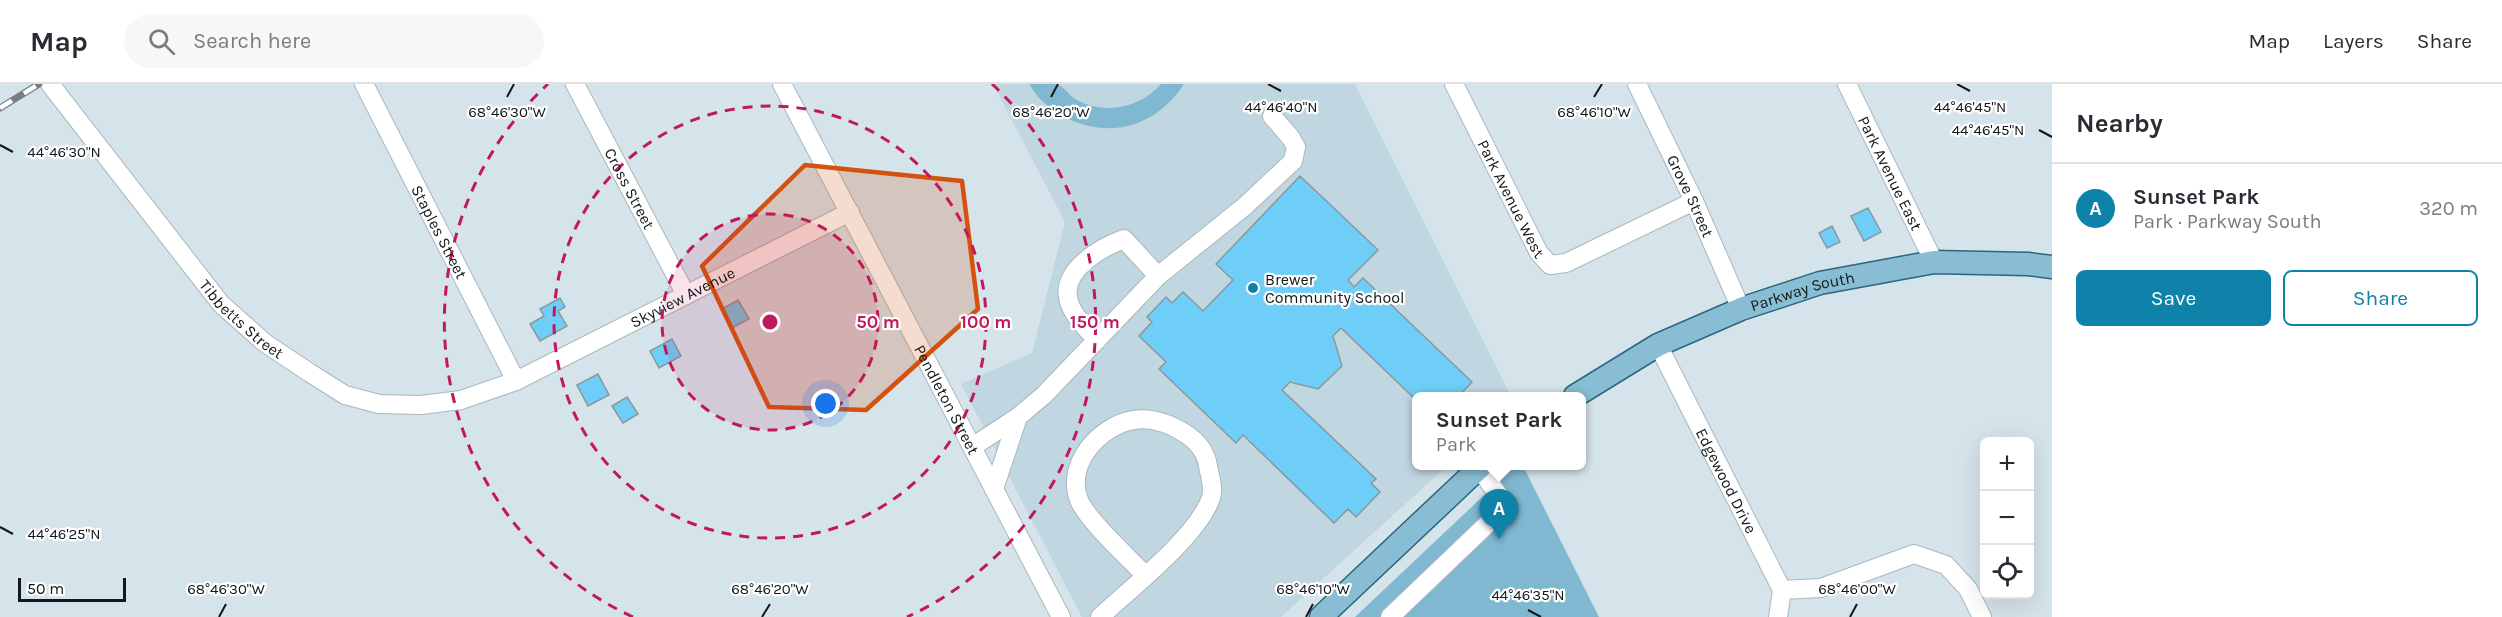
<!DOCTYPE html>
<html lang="en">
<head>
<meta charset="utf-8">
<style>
  :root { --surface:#fff; --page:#f7f7f7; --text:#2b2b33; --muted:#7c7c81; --line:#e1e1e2; --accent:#0e82a8 }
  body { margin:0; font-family:Karla,sans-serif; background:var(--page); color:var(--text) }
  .controls { position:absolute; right:18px; bottom:18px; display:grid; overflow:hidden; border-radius:9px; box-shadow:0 6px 24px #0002 }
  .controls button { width:54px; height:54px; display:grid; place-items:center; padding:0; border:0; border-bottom:2px solid var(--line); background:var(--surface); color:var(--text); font:30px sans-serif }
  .scale { position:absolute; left:18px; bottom:15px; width:108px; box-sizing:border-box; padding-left:6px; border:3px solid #121719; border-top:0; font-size:16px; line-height:21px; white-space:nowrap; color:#121719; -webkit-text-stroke:4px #fff; paint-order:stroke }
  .you { position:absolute; left:826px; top:320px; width:21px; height:21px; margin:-15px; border:4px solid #fff; border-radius:50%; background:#1a73e8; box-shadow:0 0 0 9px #1a73e833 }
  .badge { display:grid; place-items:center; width:39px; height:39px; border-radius:50%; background:var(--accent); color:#fff; font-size:20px; font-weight:700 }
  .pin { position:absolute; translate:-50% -50px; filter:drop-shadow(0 2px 3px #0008) }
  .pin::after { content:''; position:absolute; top:32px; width:21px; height:18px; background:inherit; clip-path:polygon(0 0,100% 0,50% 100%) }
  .popup { position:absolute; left:1412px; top:308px; width:174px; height:78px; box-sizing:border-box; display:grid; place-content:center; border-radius:9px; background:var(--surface); filter:drop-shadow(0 2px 4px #0005); font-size:20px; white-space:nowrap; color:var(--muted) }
  .popup b { font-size:22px; color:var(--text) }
  .popup::after { content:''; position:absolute; left:50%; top:100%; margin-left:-12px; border:12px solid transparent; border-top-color:var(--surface) }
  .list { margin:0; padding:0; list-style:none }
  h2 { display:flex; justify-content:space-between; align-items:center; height:78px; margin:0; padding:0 24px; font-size:26px }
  h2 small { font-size:20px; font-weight:400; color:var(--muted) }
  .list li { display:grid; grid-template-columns:39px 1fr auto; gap:18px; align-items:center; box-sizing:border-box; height:90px; padding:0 24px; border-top:2px solid var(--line) }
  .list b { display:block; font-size:22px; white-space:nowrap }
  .list p { margin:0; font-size:20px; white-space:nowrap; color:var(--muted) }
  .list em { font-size:20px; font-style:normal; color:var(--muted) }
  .actions { display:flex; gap:12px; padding:18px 24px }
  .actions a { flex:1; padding:14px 0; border:2px solid var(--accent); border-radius:9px; text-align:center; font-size:21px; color:var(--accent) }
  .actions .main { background:var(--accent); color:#fff }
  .icon { flex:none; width:33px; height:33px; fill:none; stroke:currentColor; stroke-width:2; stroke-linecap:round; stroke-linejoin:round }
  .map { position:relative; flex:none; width:2052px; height:533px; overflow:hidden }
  header { display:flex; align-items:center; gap:36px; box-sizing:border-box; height:84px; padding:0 30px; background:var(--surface); border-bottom:2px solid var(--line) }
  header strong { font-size:28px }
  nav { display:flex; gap:33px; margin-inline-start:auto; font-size:21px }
  .search { width:420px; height:54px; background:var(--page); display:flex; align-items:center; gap:15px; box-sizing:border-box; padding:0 21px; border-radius:33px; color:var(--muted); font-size:22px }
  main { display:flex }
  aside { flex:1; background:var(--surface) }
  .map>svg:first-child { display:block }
</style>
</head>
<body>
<header>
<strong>Map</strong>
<div class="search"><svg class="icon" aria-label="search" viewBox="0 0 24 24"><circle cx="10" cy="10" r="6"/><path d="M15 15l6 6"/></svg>Search here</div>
<nav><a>Map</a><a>Layers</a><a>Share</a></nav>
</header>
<main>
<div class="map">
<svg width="2052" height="533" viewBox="0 0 2052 533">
  <rect width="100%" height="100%" fill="#d5e3ea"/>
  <path fill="#c0d6e0" d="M993,0H1355L1511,312H1416V382H1447L1281,533H1082L961,300L1032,269L1065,138Z"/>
  <path fill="#80b8d1" d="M1029,0C1036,0 1050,0 1057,0C1063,2 1069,11 1075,15C1104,31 1139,25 1161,0H1184C1158,40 1115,55 1071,36C1053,28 1039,17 1029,0Z
    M1515,382H1523L1599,533H1355Z"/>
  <path fill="#6fcef7" stroke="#8a979d" stroke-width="1.5" d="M1300,92L1378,166L1348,196L1354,203L1363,194L1472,298L1459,312H1416V316L1341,244L1333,252L1342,282L1318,305L1290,298L1282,306L1376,395L1371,399L1380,408L1356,433L1348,425L1334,439L1243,351L1236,359L1159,285L1166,278L1139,252L1152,238L1147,233L1166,213L1172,219L1183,208L1203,227L1233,196L1216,180Z
    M1868,124L1881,148L1864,157L1851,132Z
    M1832,142L1840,158L1827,164L1819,149Z
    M560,214L565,223L558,227L567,242L540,257L530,240L544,232L540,225Z
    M738,216L749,235L732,244L722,225Z
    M672,255L681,272L659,284L650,267Z
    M598,290L609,311L588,322L577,301Z
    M627,313L638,330L623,339L612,322Z"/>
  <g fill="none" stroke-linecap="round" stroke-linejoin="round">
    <defs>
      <g id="minor">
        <path id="s1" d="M50,0L221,220L265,259L310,289L345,311L379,320L421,321L461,316L516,297L850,128"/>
        <path id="s2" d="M364,0L516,297"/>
        <path id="s3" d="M575,0L686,211"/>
        <path id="s4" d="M782,0L1061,533"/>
        <path id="s5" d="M1454,0L1539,169L1550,181L1566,179L1694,117"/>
        <path id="s6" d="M1637,0L1694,117L1741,225"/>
        <path id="s7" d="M1847,0L1934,178"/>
        <path d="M1097,256C1086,244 1070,229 1068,213C1063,185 1102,163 1124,155L1158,192"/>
        <path id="s8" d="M1658,261L1782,506L1778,533"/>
        <path d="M972,363L1018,333L1044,311L1158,192L1245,122L1293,77L1296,63L1291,54L1272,32"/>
        <path d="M994,405L1018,333"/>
        <path d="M1782,506L1821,504L1914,470L1946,481L1968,505L1982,533"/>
        <path d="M1100,533C1132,503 1197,453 1211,414C1214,404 1210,392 1208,382C1206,368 1198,358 1186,350C1170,340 1153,333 1134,336C1100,341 1065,380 1079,416C1088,437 1128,473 1145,491"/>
        <path d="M1390,533L1502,426L1505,420L1478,383"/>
      </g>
      <g id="major">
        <path id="s9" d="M1575,312L1658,261L1741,225L1820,199L1934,178L2028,180L2052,183"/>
        <path d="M1321,533L1481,382"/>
      </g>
    </defs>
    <use href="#minor" stroke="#aab7be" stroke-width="20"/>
    <use href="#major" stroke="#2b667e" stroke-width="25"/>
    <use href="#minor" stroke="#fff" stroke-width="18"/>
    <use href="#major" stroke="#88bdd3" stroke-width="22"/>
    <defs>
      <path id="rail" d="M0,24L39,0"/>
    </defs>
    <use href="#rail" stroke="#757f84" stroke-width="7"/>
    <use href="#rail" stroke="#fff" stroke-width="4.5" stroke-dasharray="14" stroke-linecap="butt"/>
  </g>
  <path fill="#d3520d" fill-opacity="0.2" stroke="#d3520d" stroke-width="4.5" stroke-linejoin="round" d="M805,81L962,97L978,225L866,326L769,323L702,182Z"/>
  <path fill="none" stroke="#121719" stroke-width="2" d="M1268,0L1281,7M1957,0L1970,7M507,13L514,0M1051,13L1058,0M1594,13L1602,0M2039,46L2052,53M0,61L13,68M0,443L13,450M1528,526L1541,533M219,533L226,520M762,533L770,520M1306,533L1313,520M1850,533L1857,520"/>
  <circle cx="770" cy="238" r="108" fill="#c2185b" fill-opacity=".12"/>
  <g fill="none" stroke="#c2185b" stroke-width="3" stroke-dasharray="10 8">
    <circle cx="770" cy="238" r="108"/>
    <circle cx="770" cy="238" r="216"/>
    <path d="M633 533A325 325 0 0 1 548 0M992 0A325 325 0 0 1 907 533"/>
  </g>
  <circle fill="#0e82a8" stroke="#fff" stroke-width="2" cx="1253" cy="204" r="6"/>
  <g text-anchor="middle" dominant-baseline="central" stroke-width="4.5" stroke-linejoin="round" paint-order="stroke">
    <g font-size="16" fill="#121719" stroke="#fff">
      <text stroke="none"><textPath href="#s7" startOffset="99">Park Avenue East</textPath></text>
      <text stroke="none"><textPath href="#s3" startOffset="118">Cross Street</textPath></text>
      <text stroke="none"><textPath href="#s6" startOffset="124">Grove Street</textPath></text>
      <text stroke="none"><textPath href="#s5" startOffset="128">Park Avenue West</textPath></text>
      <text stroke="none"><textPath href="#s2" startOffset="166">Staples Street</textPath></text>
      <text stroke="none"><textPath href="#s9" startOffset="252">Parkway South</textPath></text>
      <text stroke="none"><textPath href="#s1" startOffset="795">Skyview Avenue</textPath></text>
      <text stroke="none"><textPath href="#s1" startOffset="304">Tibbetts Street</textPath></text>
      <text stroke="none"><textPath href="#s4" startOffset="356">Pendleton Street</textPath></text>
      <text stroke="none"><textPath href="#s8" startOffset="152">Edgewood Drive</textPath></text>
    </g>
    <g font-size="16" fill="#121719" stroke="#fff" text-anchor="start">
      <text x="1265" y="195">Brewer<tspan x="1265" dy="18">Community School</tspan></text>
    </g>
  </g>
  <g font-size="15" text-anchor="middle" fill="#121719" stroke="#fff" stroke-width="4.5" stroke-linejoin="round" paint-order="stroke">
    <text x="1281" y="28">44°46'40"N</text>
    <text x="1970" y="28">44°46'45"N</text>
    <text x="507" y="33">68°46'30"W</text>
    <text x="1051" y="33">68°46'20"W</text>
    <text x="1594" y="33">68°46'10"W</text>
    <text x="1988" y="51">44°46'45"N</text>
    <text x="64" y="73">44°46'30"N</text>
    <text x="64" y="455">44°46'25"N</text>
    <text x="226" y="510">68°46'30"W</text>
    <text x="770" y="510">68°46'20"W</text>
    <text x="1313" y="510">68°46'10"W</text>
    <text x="1857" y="510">68°46'00"W</text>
    <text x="1528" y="516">44°46'35"N</text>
  </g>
  <circle cx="770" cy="238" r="9" fill="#c2185b" stroke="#fff" stroke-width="3"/>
  <g font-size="18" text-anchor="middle" font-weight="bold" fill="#c2185b" stroke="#fff" stroke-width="4.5" stroke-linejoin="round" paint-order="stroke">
    <text x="878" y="244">50 m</text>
    <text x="986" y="244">100 m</text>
    <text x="1095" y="244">150 m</text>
  </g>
</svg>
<div class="controls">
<button>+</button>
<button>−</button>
<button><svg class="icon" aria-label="locate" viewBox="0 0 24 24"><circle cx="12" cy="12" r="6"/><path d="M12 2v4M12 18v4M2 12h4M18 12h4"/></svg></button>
</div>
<div class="scale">50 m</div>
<div class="you"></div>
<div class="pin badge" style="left:1499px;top:455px">A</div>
<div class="popup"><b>Sunset Park</b>Park</div>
</div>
<aside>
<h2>Nearby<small></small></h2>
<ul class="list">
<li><span class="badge">A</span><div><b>Sunset Park</b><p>Park · Parkway South</p></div><em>320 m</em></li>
</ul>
<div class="actions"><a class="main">Save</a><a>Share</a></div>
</aside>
</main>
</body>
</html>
